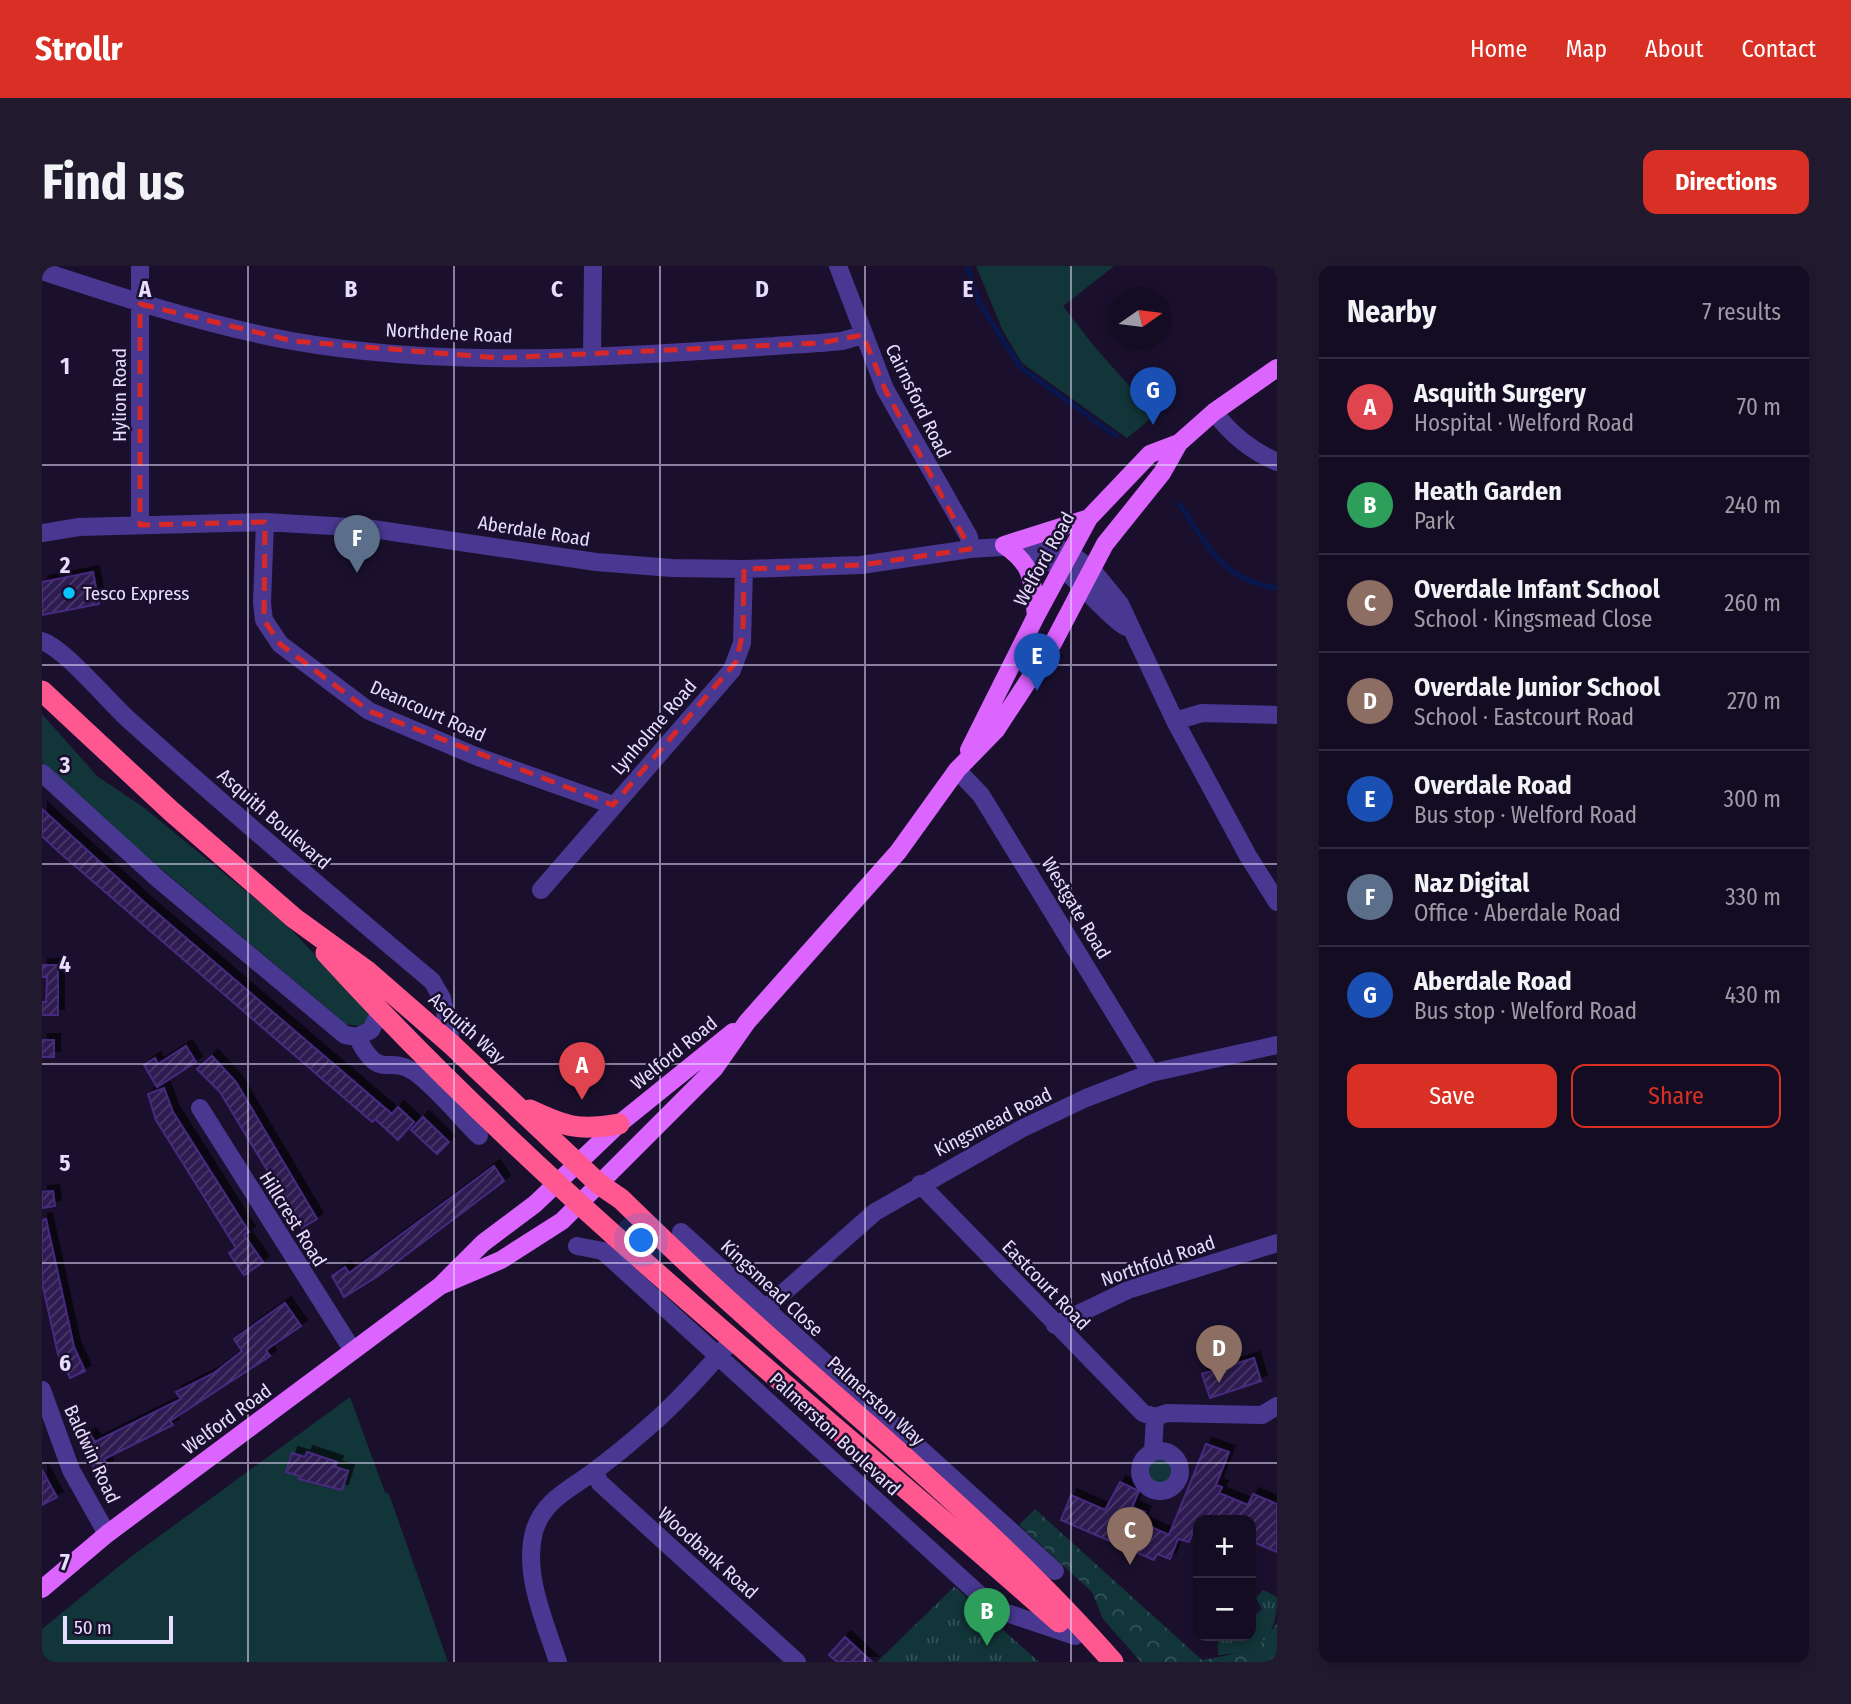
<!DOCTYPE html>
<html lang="en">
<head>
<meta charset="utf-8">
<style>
  :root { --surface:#140c22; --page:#211a2f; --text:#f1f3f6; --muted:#9d9ba5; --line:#332c40; --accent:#d93025 }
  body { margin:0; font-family:"Fira Sans Condensed",sans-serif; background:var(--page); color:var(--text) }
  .controls { position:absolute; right:21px; bottom:21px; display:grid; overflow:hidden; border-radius:14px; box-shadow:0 4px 10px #0003 }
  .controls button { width:63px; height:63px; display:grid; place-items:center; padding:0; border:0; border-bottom:2px solid var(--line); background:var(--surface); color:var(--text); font:35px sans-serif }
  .compass { position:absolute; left:1067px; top:21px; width:63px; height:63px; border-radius:50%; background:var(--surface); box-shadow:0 4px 10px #0003; rotate:76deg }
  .scale { position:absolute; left:21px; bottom:18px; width:110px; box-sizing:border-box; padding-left:7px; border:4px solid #e6ddff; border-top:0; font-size:19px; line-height:24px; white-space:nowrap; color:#e6ddff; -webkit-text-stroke:5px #1a102e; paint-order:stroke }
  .you { position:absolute; left:600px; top:975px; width:24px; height:24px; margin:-18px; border:5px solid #fff; border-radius:50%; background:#1a73e8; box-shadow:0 0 0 10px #1a73e833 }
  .badge { display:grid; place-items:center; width:46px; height:46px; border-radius:50%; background:var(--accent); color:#fff; font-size:23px; font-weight:700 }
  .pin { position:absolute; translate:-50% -58px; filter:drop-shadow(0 2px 4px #0008) }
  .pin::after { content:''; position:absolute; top:37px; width:24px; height:21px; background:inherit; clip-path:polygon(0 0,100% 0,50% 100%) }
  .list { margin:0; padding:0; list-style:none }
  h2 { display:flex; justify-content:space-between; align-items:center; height:91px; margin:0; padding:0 28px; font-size:30px }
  h2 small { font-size:23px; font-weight:400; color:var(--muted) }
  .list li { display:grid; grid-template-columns:46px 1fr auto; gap:21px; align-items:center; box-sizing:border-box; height:98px; padding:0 28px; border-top:2px solid var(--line) }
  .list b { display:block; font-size:26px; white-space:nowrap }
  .list p { margin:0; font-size:23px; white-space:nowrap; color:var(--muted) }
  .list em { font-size:23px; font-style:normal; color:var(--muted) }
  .actions { display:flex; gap:14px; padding:21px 28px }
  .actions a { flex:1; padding:16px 0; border:2px solid var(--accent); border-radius:14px; text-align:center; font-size:24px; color:var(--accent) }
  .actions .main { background:var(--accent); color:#fff }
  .map { position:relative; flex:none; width:1235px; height:1396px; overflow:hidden; border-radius:14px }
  header { display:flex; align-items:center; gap:42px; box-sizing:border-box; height:98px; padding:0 35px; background:var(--accent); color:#fff }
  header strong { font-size:33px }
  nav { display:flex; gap:38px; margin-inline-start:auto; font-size:24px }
  .intro { display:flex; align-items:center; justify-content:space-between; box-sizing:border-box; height:168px; padding:0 42px }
  h1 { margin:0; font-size:49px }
  .button { padding:18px 32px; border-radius:14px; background:var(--accent); color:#fff; font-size:24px; font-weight:700 }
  main { display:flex; gap:42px; padding:0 42px }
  aside { flex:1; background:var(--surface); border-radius:14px; box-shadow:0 4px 10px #0003 }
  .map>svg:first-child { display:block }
</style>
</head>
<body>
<header>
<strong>Strollr</strong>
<nav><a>Home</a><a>Map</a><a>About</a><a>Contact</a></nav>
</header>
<div class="intro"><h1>Find us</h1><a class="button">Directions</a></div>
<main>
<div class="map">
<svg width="1235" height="1396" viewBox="0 0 1235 1396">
  <defs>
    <pattern id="forest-crowns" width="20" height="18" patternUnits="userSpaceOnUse" patternTransform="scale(1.75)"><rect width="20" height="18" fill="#123539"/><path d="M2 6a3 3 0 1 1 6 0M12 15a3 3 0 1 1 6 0" fill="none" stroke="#345257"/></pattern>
    <pattern id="park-tufts" width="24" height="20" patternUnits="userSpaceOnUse" patternTransform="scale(1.75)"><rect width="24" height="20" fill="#123539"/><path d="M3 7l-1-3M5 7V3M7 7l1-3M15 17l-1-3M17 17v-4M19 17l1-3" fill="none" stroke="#345257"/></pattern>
    <pattern id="building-hatch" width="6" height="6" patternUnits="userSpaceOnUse" patternTransform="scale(1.75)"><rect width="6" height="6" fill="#2d1a51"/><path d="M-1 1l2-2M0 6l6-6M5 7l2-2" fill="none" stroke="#4b3b6b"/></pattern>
    <filter id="shadow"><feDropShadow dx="6" dy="-6" stdDeviation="0" flood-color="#0009"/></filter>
  </defs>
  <rect width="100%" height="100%" fill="#1a102e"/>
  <path fill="#123539" d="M934,0H1072L1021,40L1051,79L1113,149L1085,172L980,97L961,65Z
    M0,448L55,510L101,541L244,658L326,745L327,755L317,760L304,758L67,559L7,503L0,496Z
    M308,1131L343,1226L347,1228L406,1396H0V1363L86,1293Z
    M1105 1206a13 13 0 1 1 26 0a13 13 0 1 1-26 0Z"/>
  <path fill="url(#forest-crowns)" d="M993,1243L1160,1394C1192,1388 1217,1386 1235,1357V1396H1099L1061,1353L1050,1326L977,1259Z"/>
  <path fill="url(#park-tufts)" d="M912,1321H913L997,1396H835Z
    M1221,1324L1235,1331C1235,1373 1219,1386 1176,1389V1374L1181,1370H1209V1347L1211,1345L1215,1348L1220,1343L1214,1332Z"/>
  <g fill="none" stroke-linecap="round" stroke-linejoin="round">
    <path stroke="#071750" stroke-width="4.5" d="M925,0L937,36L978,101L1074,170
      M1137,238C1167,281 1179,314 1235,322"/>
  </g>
  <path fill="url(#building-hatch)" stroke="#472b7f" stroke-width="2" filter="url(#shadow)" d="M51,306L57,338L0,349V316Z
    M0,543L102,636L350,848L356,841L372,856L356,874L333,853L330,856L18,587L0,570Z
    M0,699H16V749H0V736H4L5,711H0Z
    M0,774H12V791H0Z
    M144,780L154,796L115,821L102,799L113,792L116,798Z
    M170,790L194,816L275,953L260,962L178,826L155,803Z
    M122,822L131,846L207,966L202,969L221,996L202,1009L187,987L194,982L114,854L106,828Z
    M381,851L407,876L395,888L369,864Z
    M452,900L462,915L336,1010L302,1031L290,1010L303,1001L307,1007Z
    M11,925L13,940L0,942V926Z
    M4,953L32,1081L43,1105L28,1112L16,1088L0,1017V954Z
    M243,1037L259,1060L224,1084L228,1090L128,1155L131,1159L62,1193L65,1200L54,1206L37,1174L48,1168L53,1176L139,1133L134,1126L172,1107L200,1085L192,1073Z
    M1212,1092L1219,1115L1168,1132L1160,1108Z
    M1164,1178L1187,1186L1174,1219L1180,1221L1177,1227L1206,1239L1211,1228L1235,1238V1286L1209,1275V1254H1156L1147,1276L1136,1273L1128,1293L1115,1288L1112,1294L1019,1254L1029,1229L1063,1244L1078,1216L1097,1225L1090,1241L1103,1246L1098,1256L1127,1269Z
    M265,1186L295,1196L293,1201L306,1205L300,1224L257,1213L258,1210L244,1206L250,1187L263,1191Z
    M0,1204L15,1231L0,1239Z
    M803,1371L830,1396H795L787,1389Z"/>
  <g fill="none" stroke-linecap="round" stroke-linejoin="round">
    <path stroke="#483891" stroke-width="18" d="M796,0L843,123L927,271L928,283
      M0,5C82,32 164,59 250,75C423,106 603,88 778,77L800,75L821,69
      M550,90L551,0
      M1172,146C1190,169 1208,184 1235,196
      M223,256L220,337L222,354L238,378L327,445L436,491L571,539
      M98,259V0
      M0,267L37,261L223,256L324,262L554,296L630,302L702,303L819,299L928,283L977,280L987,275L1003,277L1028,287L1051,305L1078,338L1133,455L1206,590L1235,636
      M977,280C990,290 1006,293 1020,303C1040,317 1066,351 1084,361
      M0,375C22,382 66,435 87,454C186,543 288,629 390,715L400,732L410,779
      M1133,455L1160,447L1235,449
      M915,504L939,529L1109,807
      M0,507L115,612L303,769L315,771C338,816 344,789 371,805C390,817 420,853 437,870
      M499,624L690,404L700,377L702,303
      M315,771L329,764L338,745
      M158,842L311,1085
      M878,918L1101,1147L1113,1151L1125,1147L1220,1149L1235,1140
      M639,966L1013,1305
      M535,980L561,985L953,1343L1033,1370
      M723,1043L833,946L979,863L1044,832L1109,807L1235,779
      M1013,1059L1086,1024L1235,977
      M0,1124L29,1204L65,1268
      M1098 1205a20 20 0 1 1 40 0a20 20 0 1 1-40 0Z
      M1111,1186L1113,1151
      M552,1205L558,1217L755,1396
      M516,1396C503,1356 481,1308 492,1266C501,1233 531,1222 555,1203C578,1186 600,1167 621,1148C643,1127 664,1104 684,1081"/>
    <path stroke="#dc64ff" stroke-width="18" d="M962,279L1047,252
      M962,279C993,300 990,316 994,350
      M927,484L994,350L1047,252L1108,188L1137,177L1172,146L1235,102
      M398,1020L459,994L520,955L672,803L705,756L856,586L915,504L954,464L1011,377L1063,278L1120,207L1137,177
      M0,1323L65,1268L398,1020L441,977L493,938L577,858L691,766"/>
    <path stroke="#ff5890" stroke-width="21" d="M0,425L129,545L252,652L325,705L410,779L557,918L579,933C627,980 676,1026 727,1071C844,1176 967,1277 1071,1396
      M284,687C507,932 770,1136 1017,1356
      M488,844C524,861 537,865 577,858"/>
  </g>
  <path fill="none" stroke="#d62828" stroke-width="5" stroke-dasharray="14 9" stroke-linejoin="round" d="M98,38L251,75L457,92L778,77L821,69L843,123L928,283L819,299L702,303L701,366L694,396L571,539L327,445L238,378L222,354L223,256L98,259Z"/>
  <path fill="none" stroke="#e6ddff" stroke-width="2" stroke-opacity="0.55" d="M206,0V1396M412,0V1396M618,0V1396M823,0V1396M1029,0V1396M0,199H1235M0,399H1235M0,598H1235M0,798H1235M0,997H1235M0,1197H1235"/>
  <circle fill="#09c3ff" stroke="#1a102e" stroke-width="2.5" cx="27" cy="327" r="7"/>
  <g text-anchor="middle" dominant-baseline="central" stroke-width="5" stroke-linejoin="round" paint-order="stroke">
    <g font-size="19" fill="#e6ddff" stroke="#1a102e">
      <text transform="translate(407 67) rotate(3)">Northdene Road</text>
      <text transform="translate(77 129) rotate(-90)">Hylion Road</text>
      <text transform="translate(876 135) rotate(64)">Cairnsford Road</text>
      <text transform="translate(492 265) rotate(9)">Aberdale Road</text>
      <text transform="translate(1002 293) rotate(-61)">Welford Road</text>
      <text transform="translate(386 445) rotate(24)">Deancourt Road</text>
      <text transform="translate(612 461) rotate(-49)">Lynholme Road</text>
      <text transform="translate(232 553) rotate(41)">Asquith Boulevard</text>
      <text transform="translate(1034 642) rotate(59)">Westgate Road</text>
      <text transform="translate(425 762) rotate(42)">Asquith Way</text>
      <text transform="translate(632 787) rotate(-39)">Welford Road</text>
      <text transform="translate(951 856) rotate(-27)">Kingsmead Road</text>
      <text transform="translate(251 953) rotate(58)">Hillcrest Road</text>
      <text transform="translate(1116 995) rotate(-19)">Northfold Road</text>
      <text transform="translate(1004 1019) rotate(46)">Eastcourt Road</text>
      <text transform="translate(730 1022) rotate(43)">Kingsmead Close</text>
      <text transform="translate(834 1135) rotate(42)">Palmerston Way</text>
      <text transform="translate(185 1153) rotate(-36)">Welford Road</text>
      <text transform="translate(793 1168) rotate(43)">Palmerston Boulevard</text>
      <text transform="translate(50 1188) rotate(65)">Baldwin Road</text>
      <text transform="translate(666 1287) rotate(42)">Woodbank Road</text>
    </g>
    <g font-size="19" fill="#e6ddff" stroke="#1a102e" text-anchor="start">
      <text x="41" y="327">Tesco Express</text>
    </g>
  </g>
  <g font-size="23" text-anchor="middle" font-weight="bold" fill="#e6ddff" stroke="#1a102e" stroke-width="5" stroke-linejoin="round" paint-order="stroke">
    <text x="103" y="31">A</text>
    <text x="309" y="31">B</text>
    <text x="515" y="31">C</text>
    <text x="720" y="31">D</text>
    <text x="926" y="31">E</text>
    <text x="23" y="108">1</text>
    <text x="23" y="307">2</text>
    <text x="23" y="507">3</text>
    <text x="23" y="706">4</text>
    <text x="23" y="905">5</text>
    <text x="23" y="1105">6</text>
    <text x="23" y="1304">7</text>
  </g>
</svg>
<div class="controls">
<button>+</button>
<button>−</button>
</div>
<svg class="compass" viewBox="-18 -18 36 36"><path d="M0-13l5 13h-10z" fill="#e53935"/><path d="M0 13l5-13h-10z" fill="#9d9ba5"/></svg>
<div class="scale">50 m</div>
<div class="you"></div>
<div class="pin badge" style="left:540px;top:834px;background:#e0444e">A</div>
<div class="pin badge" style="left:945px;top:1380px;background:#2e9e5b">B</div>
<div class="pin badge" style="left:1088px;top:1299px;background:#8d6e63">C</div>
<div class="pin badge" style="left:1177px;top:1117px;background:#8d6e63">D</div>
<div class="pin badge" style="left:995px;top:425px;background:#1a4fb4">E</div>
<div class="pin badge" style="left:315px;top:307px;background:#5c6f8a">F</div>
<div class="pin badge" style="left:1111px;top:159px;background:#1a4fb4">G</div>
</div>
<aside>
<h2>Nearby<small>7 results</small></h2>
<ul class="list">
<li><span class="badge" style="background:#e0444e">A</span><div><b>Asquith Surgery</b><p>Hospital · Welford Road</p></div><em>70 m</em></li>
<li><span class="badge" style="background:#2e9e5b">B</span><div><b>Heath Garden</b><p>Park</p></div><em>240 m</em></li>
<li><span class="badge" style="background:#8d6e63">C</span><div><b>Overdale Infant School</b><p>School · Kingsmead Close</p></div><em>260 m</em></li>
<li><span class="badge" style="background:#8d6e63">D</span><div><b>Overdale Junior School</b><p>School · Eastcourt Road</p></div><em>270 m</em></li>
<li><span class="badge" style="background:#1a4fb4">E</span><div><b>Overdale Road</b><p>Bus stop · Welford Road</p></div><em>300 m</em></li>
<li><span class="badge" style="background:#5c6f8a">F</span><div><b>Naz Digital</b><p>Office · Aberdale Road</p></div><em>330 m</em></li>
<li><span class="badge" style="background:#1a4fb4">G</span><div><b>Aberdale Road</b><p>Bus stop · Welford Road</p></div><em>430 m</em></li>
</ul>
<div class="actions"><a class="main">Save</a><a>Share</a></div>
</aside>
</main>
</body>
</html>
